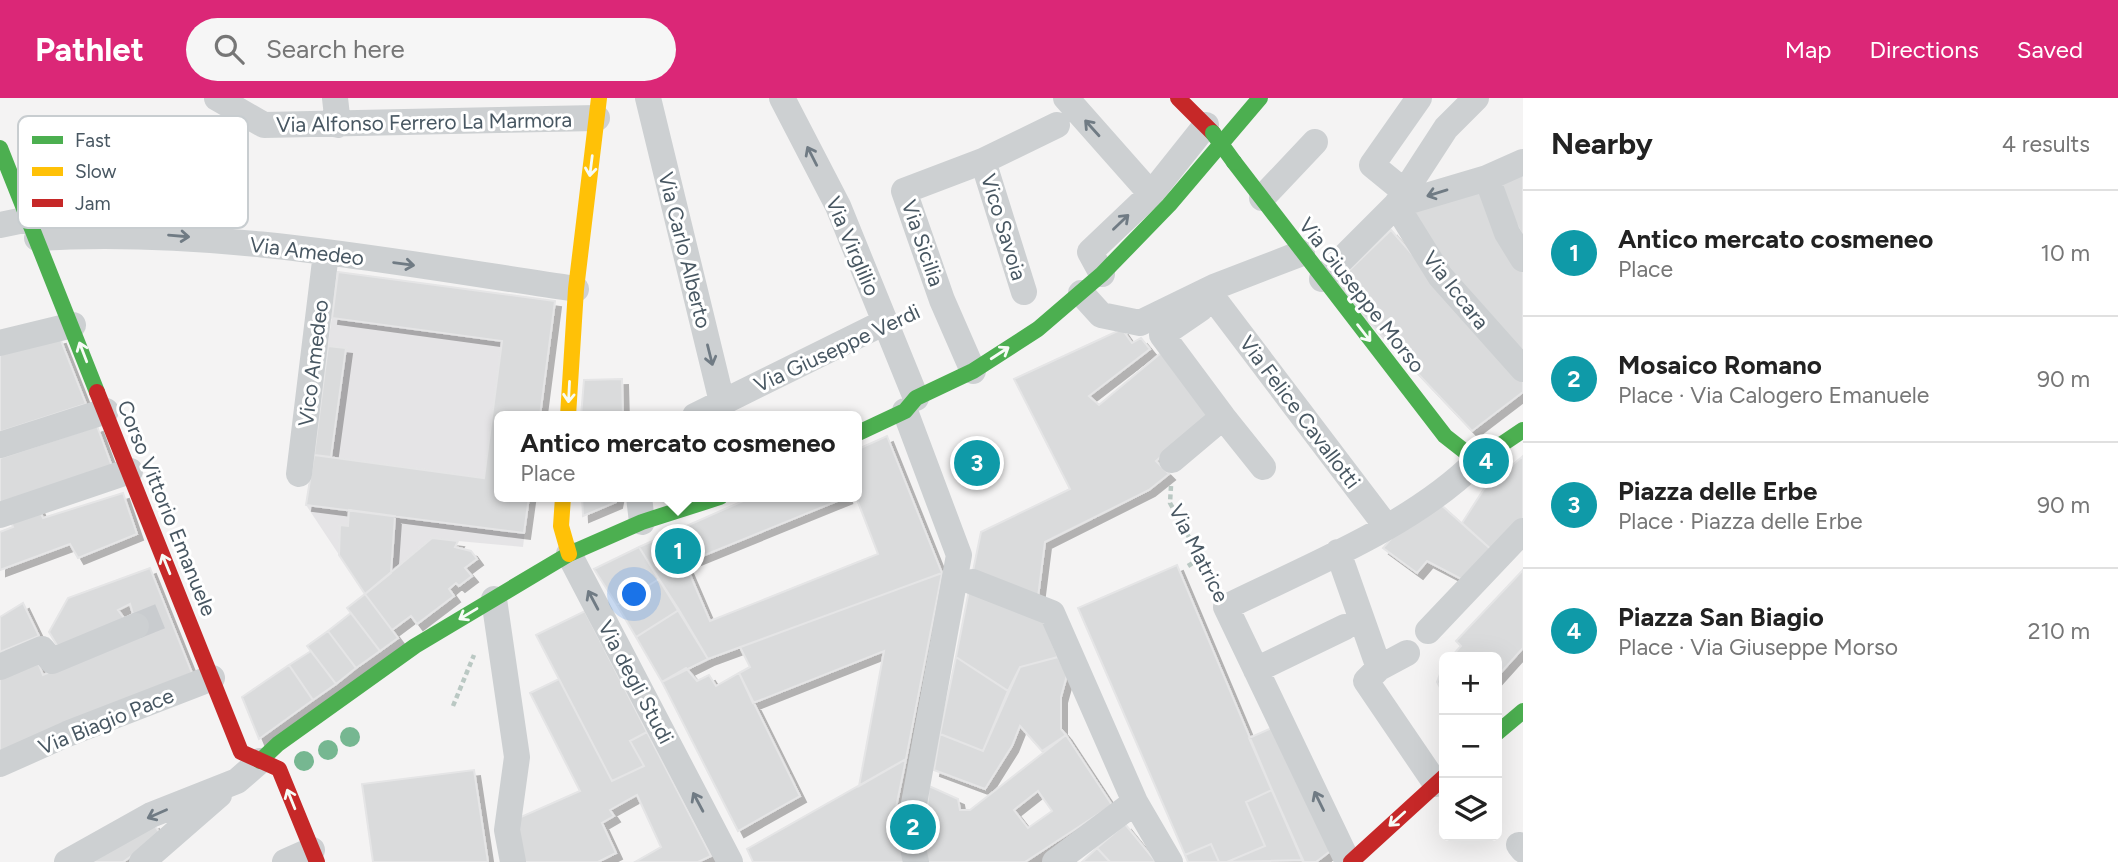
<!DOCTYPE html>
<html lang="en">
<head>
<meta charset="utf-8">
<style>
  :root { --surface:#fff; --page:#f6f6f6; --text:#222; --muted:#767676; --line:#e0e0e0; --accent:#db2777 }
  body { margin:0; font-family:Figtree,sans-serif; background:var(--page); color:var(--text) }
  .controls { position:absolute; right:21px; bottom:21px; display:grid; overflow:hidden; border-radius:10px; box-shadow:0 7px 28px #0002 }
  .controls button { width:63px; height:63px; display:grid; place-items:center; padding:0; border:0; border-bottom:2px solid var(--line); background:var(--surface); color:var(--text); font:35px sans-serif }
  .you { position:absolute; left:635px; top:497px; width:24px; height:24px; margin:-18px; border:5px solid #fff; border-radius:50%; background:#1a73e8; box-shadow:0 0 0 10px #1a73e833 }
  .badge { display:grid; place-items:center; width:46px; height:46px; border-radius:50%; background:var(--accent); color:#fff; font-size:23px; font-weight:700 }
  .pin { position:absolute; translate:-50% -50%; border:4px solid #fff; box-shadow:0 2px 7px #0006 }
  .popup { position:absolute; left:494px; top:313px; width:368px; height:91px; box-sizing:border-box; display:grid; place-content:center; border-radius:10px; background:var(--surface); filter:drop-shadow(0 2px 5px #0005); font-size:23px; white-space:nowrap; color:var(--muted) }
  .popup b { font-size:26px; color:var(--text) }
  .popup::after { content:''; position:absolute; left:50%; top:100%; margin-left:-14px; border:14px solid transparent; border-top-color:var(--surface) }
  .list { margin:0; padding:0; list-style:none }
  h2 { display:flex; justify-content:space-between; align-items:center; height:91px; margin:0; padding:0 28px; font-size:30px }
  h2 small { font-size:23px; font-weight:400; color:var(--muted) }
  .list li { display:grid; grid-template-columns:46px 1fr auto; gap:21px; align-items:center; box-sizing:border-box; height:126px; padding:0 28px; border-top:2px solid var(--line) }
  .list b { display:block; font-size:26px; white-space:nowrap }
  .list p { margin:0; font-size:23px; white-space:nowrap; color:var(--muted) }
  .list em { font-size:23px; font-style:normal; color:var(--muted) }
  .icon { flex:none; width:38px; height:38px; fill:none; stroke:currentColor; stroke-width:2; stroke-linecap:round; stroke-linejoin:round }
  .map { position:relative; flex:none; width:1523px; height:764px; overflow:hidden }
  header { display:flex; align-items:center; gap:42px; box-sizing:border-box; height:98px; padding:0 35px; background:var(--accent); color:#fff }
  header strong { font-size:33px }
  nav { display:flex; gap:38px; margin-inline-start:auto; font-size:24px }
  .search { width:490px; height:63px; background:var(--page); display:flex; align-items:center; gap:18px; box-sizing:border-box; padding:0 24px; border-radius:38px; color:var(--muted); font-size:26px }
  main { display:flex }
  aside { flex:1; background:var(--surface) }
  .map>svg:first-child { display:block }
</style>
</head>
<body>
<header>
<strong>Pathlet</strong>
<div class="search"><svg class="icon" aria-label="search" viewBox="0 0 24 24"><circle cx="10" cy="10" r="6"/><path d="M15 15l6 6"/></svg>Search here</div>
<nav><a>Map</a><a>Directions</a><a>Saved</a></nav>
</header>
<main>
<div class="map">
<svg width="1523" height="764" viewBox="0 0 1523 764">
  <defs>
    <filter id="shadow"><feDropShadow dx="6" dy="6" stdDeviation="0" flood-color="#0004"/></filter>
  </defs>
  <rect width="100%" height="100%" fill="#f4f3f3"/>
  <path fill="#e5e4e6" d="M338,174L555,203L540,318H500V399H529L523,449L458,443L365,496L306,407Z"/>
  <path fill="#dadbdc" stroke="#e5e5e6" stroke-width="2" fill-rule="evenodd" filter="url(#shadow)" d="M1523,76V139L1495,84Z
    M1484,88L1517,168L1523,174V257L1441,167L1411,114Z
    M1391,132L1523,283V294L1472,333L1334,187Z
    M338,174L555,203L540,318H500V399H529L524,435L306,407L314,357L484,380L502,243L332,220Z
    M1122,231L1132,245L1141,240L1150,251L1089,298L1099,307L1161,255L1208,317L1156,363L1169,376L1149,392L1045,444L1038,499L973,473L981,434L1070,391L1014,281Z
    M60,240L86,306L0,334V253Z
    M328,248L346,250L331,359L314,357Z
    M622,281L623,318H581L584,282Z
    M97,328L113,371L0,407V360Z
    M887,338L942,475L708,561L639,449L752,399H847L685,465L710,523L878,456L856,399V352Z
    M1523,358V425L1495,455L1462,425L1484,391Z
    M123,395L137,436L78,460L70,446L0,472V434L13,429L9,419L38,409L43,420Z
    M582,399H617L616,404L583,418Z
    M1439,405L1495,455L1467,484L1427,463L1417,475L1383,450L1397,434Z
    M349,412L395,418L391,475L365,496L339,457L340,427L348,428Z
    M432,440L458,443L455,449L471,453L477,461L465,470L472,478L459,488L456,485L449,491L454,498L417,526L411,518L392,532L365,496Z
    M639,449L659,481L617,507L594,471Z
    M1177,467L1272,692L1246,704L1265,748L1227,764H1219L1211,746L1185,757L1078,510Z
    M150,470L192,575L0,654V579L37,562L43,577L139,537L130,506L118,512L124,520L61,554L49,534L68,500Z
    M1523,472V550L1497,579V559H1451L1461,548L1456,543Z
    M942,475L906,661L859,688L884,553L753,605L739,575L750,569L740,549Z
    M659,481L679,512L636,539L617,507Z
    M969,492L1041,518L1058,559L1020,569L1008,593L956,559Z
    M365,496L398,540L380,553L347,510Z
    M23,505L39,538L0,554V519Z
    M679,512L708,561L662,584L636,539Z
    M585,513L647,634L630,643L644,668L612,683L536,537Z
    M351,515L380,553L356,570L328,533Z
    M328,533L356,570L336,586L307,548Z
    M311,553L336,586L313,602L289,567Z
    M956,559L1008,593L983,653L940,636Z
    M1058,559L1067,577L1061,599V631L1066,637L1042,653L1020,628L1012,648L985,691L934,672L940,636L983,653L1020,569Z
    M1444,566V597L1437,584Z
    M289,567L313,602L259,641L242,599Z
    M686,570L697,583L709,577L716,588L739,575L800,698L738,733L662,584Z
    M559,581L612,683L644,668L630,643L647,634L711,758L698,764H635L661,749L637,697L610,712L614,718L602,725L616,755L598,764H523L514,722L580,693L530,595Z
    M1274,629L1333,751L1316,764H1303L1249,640Z
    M1066,637L1112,707L1025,764H927L924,753L929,688L958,701L960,712H970ZM1038,693L1052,713L1028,730L1014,712Z
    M906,661L892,729L905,764H753L747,751Z
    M474,672L488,764H373L362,686Z
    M1272,692L1303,762L1227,764L1265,748L1246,704Z
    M153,725L161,737L123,764H89Z
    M1125,726L1156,764H1110L1097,750Z
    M1211,746L1219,764H1188L1185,757Z
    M1097,750L1110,764H1082Z"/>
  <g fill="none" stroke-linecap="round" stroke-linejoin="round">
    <path stroke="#c9cccf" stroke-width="26" stroke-dasharray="26 13" stroke-linecap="butt" d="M136,528L168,515"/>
    <path stroke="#bac8c3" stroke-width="4.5" stroke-dasharray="5 3.5" stroke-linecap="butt" d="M1171,388L1170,405L1215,486
      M1188,468L1202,459
      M453,608L474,557"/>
    <path stroke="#cdd0d2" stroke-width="26" d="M217,0L264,27L597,20
      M335,0L338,27
      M648,0L722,304
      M782,0L838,108L916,300
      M1066,0L1151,96
      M983,63L1024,194
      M1523,64L1487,80L1396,107L1440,178L1523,271
      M1487,80L1507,135L1523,161
      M1405,94L1372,67L1419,0
      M1262,100L1315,44
      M0,127L29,121
      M37,140C218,129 398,165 576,191
      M1102,176L1090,154L1151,96L1206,27
      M1322,181L1396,107L1446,30L1476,0
      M1081,195L1101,217L1140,225L1214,189L1302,155
      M1214,201L1386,428
      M0,245L73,227
      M973,273L942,202L904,93L983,63L1057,27
      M905,313L959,457L909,733L916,764
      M695,318L885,224
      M1223,319L1263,369
      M0,347L106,313
      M1172,362L1223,319L1162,237L1200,211
      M299,376L326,155
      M639,399L642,424
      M0,417L130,373
      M1338,454L1379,570L1366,583L1436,686
      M569,456L730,764
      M973,484L1052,515L1135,704L1170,764
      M494,501L517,659L507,732L513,764
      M1428,533L1523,433
      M0,569L42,551L52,563L136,528
      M1379,570L1407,555
      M1256,572L1345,529
      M0,666L67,636L212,580
      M1519,747L1523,752
      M67,764L151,717L237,683L260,663
      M142,764L219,697
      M285,764L312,752
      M1055,764L1135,704
      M1348,764L1226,509C1309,468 1412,428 1477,363"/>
    <path stroke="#4caf50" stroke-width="16" d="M0,50L97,294
      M1234,64L1445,338L1477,363L1523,332
      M856,336L905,313L916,300L973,273L1038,231L1102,176L1169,107L1260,0
      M1497,635L1523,613
      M260,663L278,646L415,548L569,456L642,424L720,399"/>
    <path stroke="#ffc107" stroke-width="16" d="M568,318L576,191L599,0
      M563,399L561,428L569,456"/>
    <path stroke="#c62828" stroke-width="16" d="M1178,0L1213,35
      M97,294L241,654L279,671L317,764
      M1351,764L1444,679"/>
    <path stroke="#4caf50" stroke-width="16" d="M1213,35L1234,64"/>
  </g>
  <g fill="#76b791">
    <circle cx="350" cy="639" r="10"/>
    <circle cx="328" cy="652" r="10"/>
    <circle cx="304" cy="663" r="10"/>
  </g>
  <defs><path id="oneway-shaft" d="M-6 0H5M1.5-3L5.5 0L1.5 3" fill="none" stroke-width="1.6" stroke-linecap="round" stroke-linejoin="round" transform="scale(1.75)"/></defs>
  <g stroke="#707b84">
    <use href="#oneway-shaft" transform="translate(1092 30) rotate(-132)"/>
    <use href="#oneway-shaft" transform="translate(812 58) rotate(-117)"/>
    <use href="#oneway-shaft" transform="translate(1437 95) rotate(163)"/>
    <use href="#oneway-shaft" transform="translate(1121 124) rotate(-44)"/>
    <use href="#oneway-shaft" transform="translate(179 138) rotate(5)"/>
    <use href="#oneway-shaft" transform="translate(404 166) rotate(8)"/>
    <use href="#oneway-shaft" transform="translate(710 257) rotate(76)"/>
    <use href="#oneway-shaft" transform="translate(593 502) rotate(-118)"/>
    <use href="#oneway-shaft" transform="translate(1319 703) rotate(-116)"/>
    <use href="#oneway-shaft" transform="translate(698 704) rotate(-118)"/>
    <use href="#oneway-shaft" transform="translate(157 716) rotate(156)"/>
  </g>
  <g stroke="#f6fbf6">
    <use href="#oneway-shaft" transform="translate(591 68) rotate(97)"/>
    <use href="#oneway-shaft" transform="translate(1364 235) rotate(52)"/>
    <use href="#oneway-shaft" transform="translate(83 254) rotate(-111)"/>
    <use href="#oneway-shaft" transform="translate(1000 255) rotate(-33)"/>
    <use href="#oneway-shaft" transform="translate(569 294) rotate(93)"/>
    <use href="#oneway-shaft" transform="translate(166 466) rotate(-112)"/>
    <use href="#oneway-shaft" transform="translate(468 516) rotate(149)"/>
    <use href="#oneway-shaft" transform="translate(291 701) rotate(-112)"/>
    <use href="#oneway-shaft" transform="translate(1397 721) rotate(138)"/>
  </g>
  <g text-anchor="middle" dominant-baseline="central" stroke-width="6" stroke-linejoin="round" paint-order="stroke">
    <g font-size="21" fill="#485762" stroke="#fff">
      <text transform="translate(424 24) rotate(-1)">Via Alfonso Ferrero La Marmora</text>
      <text transform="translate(1004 129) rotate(73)">Vico Savoia</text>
      <text transform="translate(923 145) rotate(71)">Via Sicilia</text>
      <text transform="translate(853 148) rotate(67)">Via Virglilio</text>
      <text transform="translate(685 152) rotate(76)">Via Carlo Alberto</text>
      <text transform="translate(307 153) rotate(7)">Via Amedeo</text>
      <text transform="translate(1456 192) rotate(52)">Via Iccara</text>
      <text transform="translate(1362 197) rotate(52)">Via Giuseppe Morso</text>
      <text transform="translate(837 250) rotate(-25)">Via Giuseppe Verdi</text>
      <text transform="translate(313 265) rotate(-83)">Vico Amedeo</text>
      <text transform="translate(1300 314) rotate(53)">Via Felice Cavallotti</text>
      <text transform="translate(167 410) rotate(68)">Corso Vittorio Emanuele</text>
      <text transform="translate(1199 455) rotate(63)">Via Matrice</text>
      <text transform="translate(636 584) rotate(62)">Via degli Studi</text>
      <text transform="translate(106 623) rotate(-22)">Via Biagio Pace</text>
    </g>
  </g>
  <rect x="18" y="18" width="230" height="112" rx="10" fill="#fff" stroke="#c8cdd0" stroke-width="2"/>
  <rect x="32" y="38" width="31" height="8" fill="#4caf50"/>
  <rect x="32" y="69" width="31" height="9" fill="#ffc107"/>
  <rect x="32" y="101" width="31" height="8" fill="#c62828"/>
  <g font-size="19" fill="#485762">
    <text x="75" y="49">Fast</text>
    <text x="75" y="80">Slow</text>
    <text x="75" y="112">Jam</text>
  </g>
</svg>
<div class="controls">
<button>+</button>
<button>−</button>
<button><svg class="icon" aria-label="layers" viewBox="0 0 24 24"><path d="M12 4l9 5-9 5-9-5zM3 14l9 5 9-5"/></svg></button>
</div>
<div class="you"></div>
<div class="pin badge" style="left:678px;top:453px;background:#0f9aa8">1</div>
<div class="popup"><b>Antico mercato cosmeneo</b>Place</div>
<div class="pin badge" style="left:913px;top:729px;background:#0f9aa8">2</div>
<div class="pin badge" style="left:977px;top:365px;background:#0f9aa8">3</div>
<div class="pin badge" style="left:1486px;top:363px;background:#0f9aa8">4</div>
</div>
<aside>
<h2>Nearby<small>4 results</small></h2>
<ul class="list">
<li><span class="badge" style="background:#0f9aa8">1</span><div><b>Antico mercato cosmeneo</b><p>Place</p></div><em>10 m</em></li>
<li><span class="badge" style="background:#0f9aa8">2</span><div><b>Mosaico Romano</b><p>Place · Via Calogero Emanuele</p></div><em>90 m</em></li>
<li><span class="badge" style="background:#0f9aa8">3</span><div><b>Piazza delle Erbe</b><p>Place · Piazza delle Erbe</p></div><em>90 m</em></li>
<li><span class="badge" style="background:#0f9aa8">4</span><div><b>Piazza San Biagio</b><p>Place · Via Giuseppe Morso</p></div><em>210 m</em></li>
</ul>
</aside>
</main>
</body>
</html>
